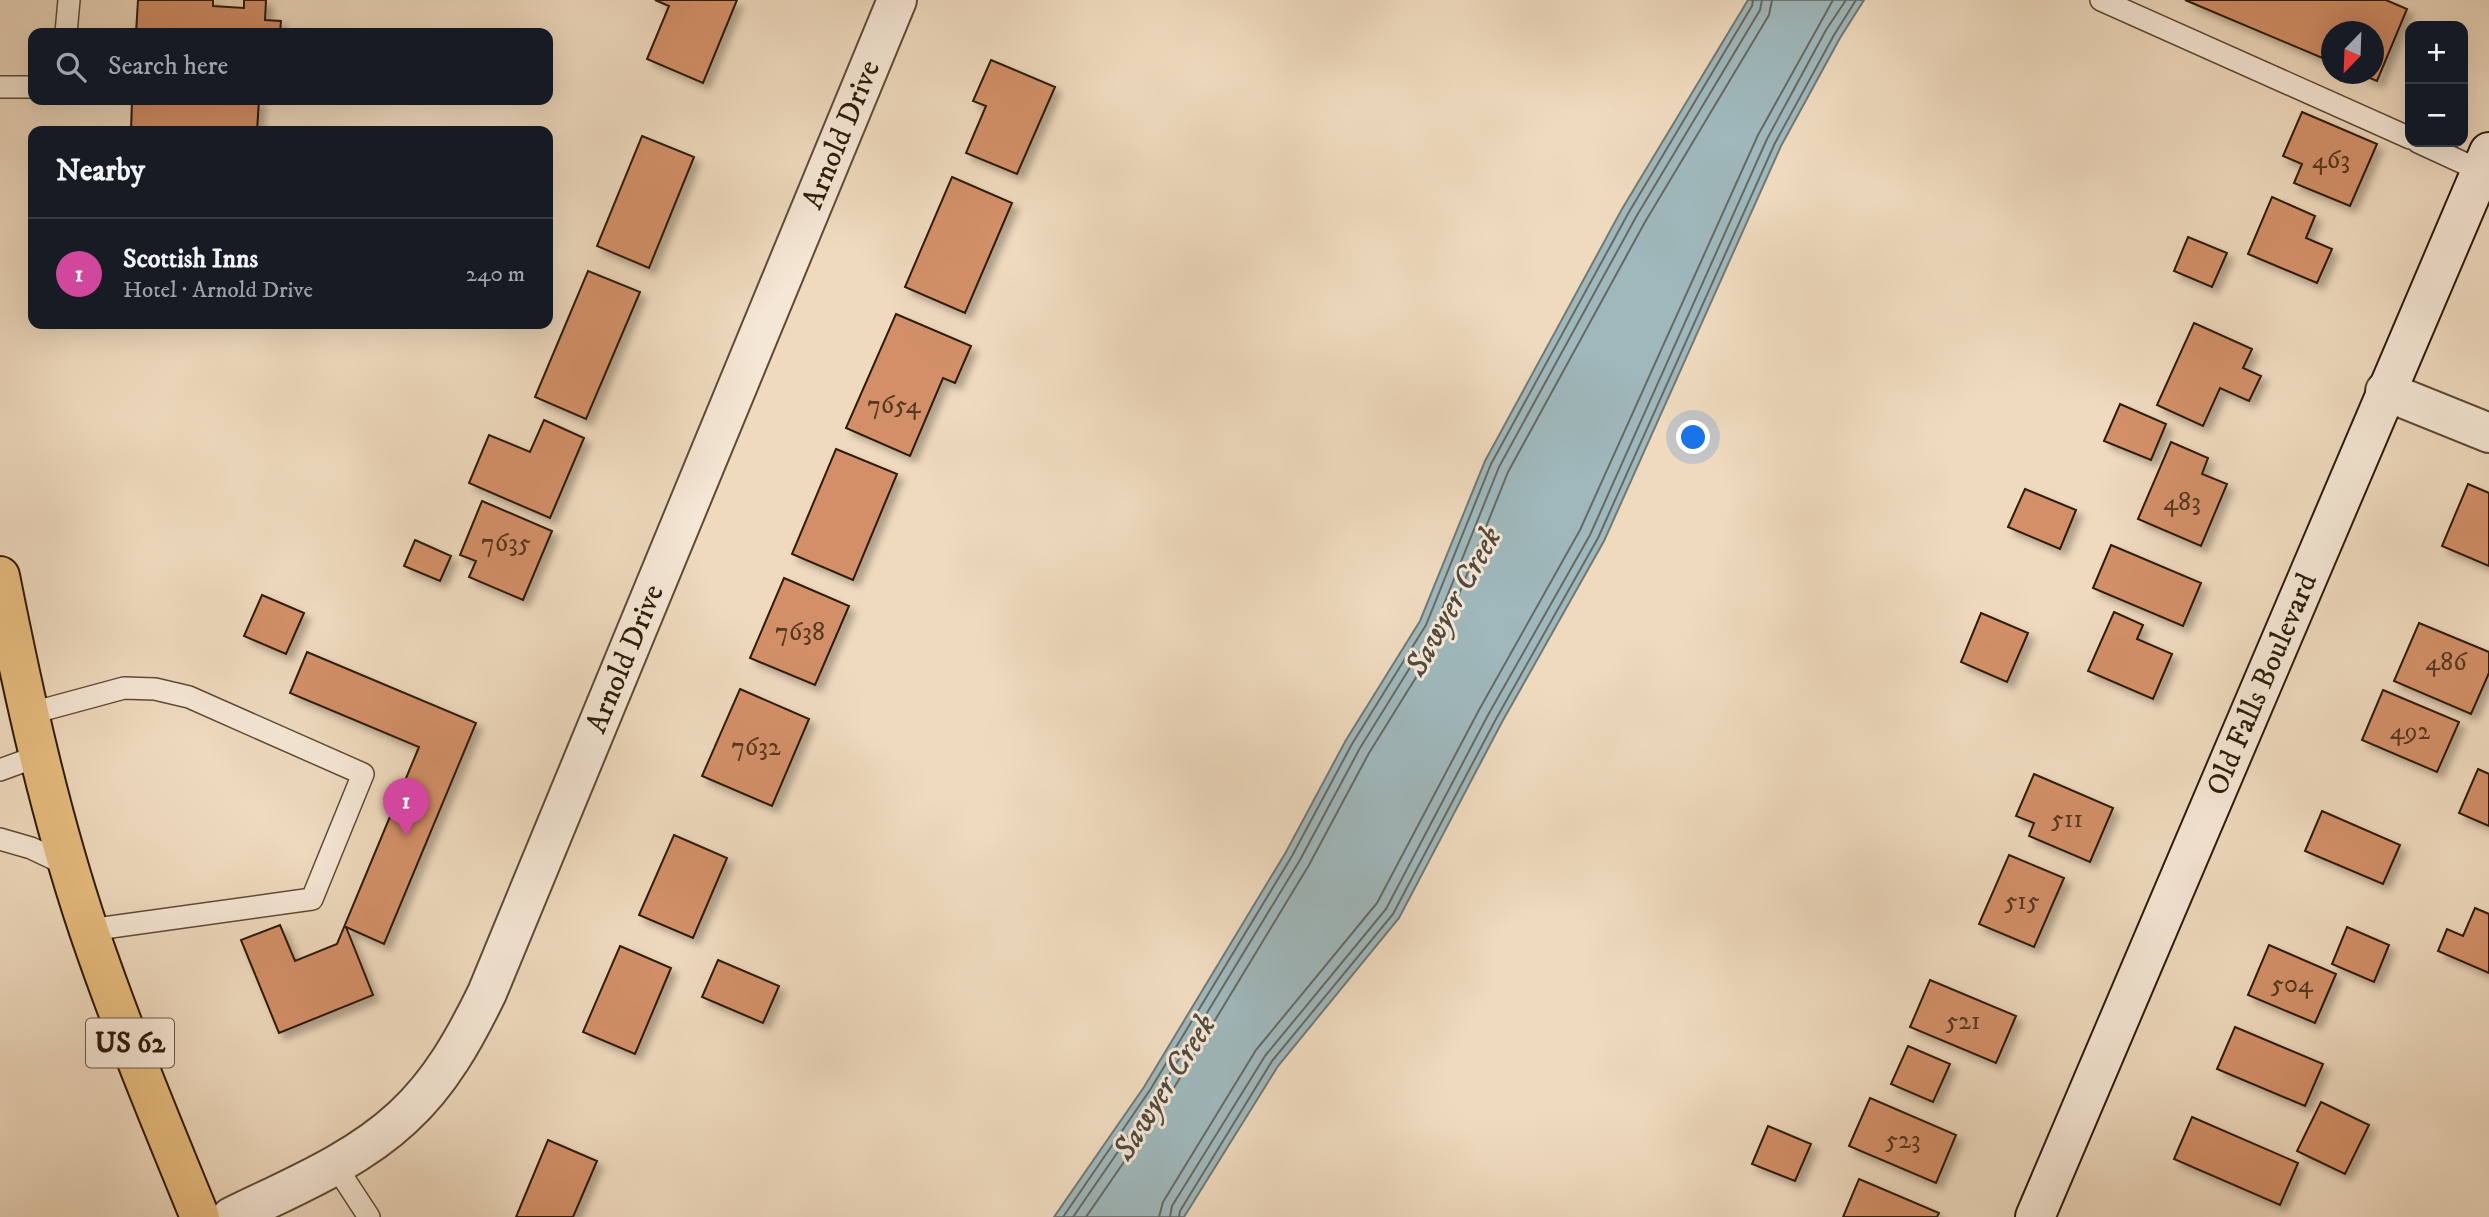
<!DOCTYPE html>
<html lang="en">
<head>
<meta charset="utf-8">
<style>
  :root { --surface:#171b24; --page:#20242c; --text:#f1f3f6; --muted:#9ea1a6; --line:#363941; --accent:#c59692 }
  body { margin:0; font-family:"IM FELL DW Pica",serif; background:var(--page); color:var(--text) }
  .controls { position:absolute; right:21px; top:21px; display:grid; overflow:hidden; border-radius:14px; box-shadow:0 7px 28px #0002 }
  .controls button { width:63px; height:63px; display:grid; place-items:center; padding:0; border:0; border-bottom:2px solid var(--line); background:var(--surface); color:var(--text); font:35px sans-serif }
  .compass { position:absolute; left:2321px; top:21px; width:63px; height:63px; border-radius:50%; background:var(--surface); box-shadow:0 7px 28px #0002; rotate:203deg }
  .you { position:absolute; left:1694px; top:438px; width:24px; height:24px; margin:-18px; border:5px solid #fff; border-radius:50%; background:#1a73e8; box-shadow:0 0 0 10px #1a73e833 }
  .badge { display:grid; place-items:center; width:46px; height:46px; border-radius:50%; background:var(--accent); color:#fff; font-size:23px; font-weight:700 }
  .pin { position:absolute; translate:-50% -58px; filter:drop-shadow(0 2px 4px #0008) }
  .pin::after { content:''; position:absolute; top:37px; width:24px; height:21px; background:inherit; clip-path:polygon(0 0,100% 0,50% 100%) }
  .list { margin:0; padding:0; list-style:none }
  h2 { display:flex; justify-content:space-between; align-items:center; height:91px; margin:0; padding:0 28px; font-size:30px }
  h2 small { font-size:23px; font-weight:400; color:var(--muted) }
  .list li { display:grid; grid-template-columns:46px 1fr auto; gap:21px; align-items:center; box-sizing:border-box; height:112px; padding:0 28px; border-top:2px solid var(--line) }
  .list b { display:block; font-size:26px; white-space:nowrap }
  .list p { margin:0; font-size:23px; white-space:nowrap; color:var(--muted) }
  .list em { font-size:23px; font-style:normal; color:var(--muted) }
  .icon { flex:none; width:38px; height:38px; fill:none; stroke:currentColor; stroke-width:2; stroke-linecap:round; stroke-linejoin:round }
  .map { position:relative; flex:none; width:2489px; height:1217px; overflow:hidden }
  .search { position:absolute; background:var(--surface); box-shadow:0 7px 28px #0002; left:28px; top:28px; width:525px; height:77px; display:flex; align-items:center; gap:18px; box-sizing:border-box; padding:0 24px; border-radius:14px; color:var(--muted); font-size:26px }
  .panel { position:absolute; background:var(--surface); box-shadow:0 7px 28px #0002; left:28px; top:126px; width:525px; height:203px; border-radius:14px }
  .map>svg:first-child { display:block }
</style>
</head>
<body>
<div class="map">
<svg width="2489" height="1217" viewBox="0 0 2489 1217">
  <defs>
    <filter id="shadow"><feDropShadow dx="6" dy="6" stdDeviation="3.5" flood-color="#0004"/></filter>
  </defs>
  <rect width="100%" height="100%" fill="#efdabe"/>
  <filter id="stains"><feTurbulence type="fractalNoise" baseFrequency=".00286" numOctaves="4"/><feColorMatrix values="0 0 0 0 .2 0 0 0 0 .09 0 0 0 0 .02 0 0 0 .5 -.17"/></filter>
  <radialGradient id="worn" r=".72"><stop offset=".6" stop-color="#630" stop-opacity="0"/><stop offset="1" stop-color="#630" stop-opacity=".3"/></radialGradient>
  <path fill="#9fb8bc" stroke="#727974" stroke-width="2" d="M1748,0H1864L1840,38L1781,146L1604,541L1502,722L1399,918L1278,1066L1184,1217H1054L1144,1087L1286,852L1346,740L1420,621L1485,461L1622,209Z"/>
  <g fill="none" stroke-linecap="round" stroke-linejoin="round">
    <path stroke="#666a62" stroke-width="2" d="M1063,1217L1150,1090L1292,856L1352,744L1426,625L1491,464L1629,212L1752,6L1753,0
      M1073,1217L1157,1095L1300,860L1360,748L1434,629L1499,467L1636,217L1760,10L1762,0
      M1086,1217L1166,1101L1309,865L1369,753L1443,634L1508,472L1645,222L1769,15L1772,0
      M1159,1217L1163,1202L1256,1050L1377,903L1479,710L1580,530L1758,135L1833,0
      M1170,1217L1172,1206L1265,1056L1386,909L1488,715L1590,535L1767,139L1826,30L1846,0
      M1179,1217L1180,1211L1272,1061L1393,914L1496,719L1598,538L1775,143L1834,35L1856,0"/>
  </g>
  <path fill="#d39067" stroke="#2e1b09" stroke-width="2" filter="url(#shadow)" d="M138,0H213V6L244,8V0H266L265,20L281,21L280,33H136Z
    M655,0H737L703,83L647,59L669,6Z
    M2185,0H2386L2407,9L2377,81L2360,74H2374V32H2332V62Z
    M991,60L1055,87L1017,174L966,153L986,106L973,101Z
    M132,100H259L257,131H131Z
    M2302,112L2377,144L2350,206L2294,183L2302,164L2283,156Z
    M642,136L694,157L649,268L597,246Z
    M952,177L1012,203L965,313L905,287Z
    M2272,197L2315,216L2306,238L2332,249L2317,283L2248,254Z
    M2188,237L2227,253L2212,287L2174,271Z
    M588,271L640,292L586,419L535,397Z
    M896,314L971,346L955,383L943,378L910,456L846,428Z
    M2194,323L2252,349L2243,368L2261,376L2249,401L2220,388L2203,426L2157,405Z
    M2120,404L2166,424L2151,460L2104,441Z
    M544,420L584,438L550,518L469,483L489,435L530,452Z
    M2171,442L2208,458L2202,474L2227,484L2201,546L2138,519Z
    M836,449L897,474L853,580L792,554Z
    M2468,484L2489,493V566L2442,546Z
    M2025,489L2076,510L2060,549L2008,527Z
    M482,501L552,531L523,600L469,577L476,561L460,555Z
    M415,540L451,556L440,581L404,566Z
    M2111,545L2201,583L2183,626L2093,588Z
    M784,578L849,606L815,685L750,658Z
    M262,595L304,613L286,654L244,636Z
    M2114,612L2143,625L2137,639L2172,654L2153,699L2088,671Z
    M1981,613L2028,633L2007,682L1961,662Z
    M2419,623L2489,652V673L2471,714L2394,681Z
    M307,652L476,723L384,944L346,927L373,995L279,1033L241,940L280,925L295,961L337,944L419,747L290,693Z
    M740,689L809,719L772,806L702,776Z
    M2383,690L2459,722L2437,772L2362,740Z
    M2478,769L2489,774V826L2459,813Z
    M2034,774L2113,808L2090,862L2029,836L2034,823L2016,816Z
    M2322,811L2400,845L2383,884L2305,851Z
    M674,835L727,858L693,938L639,915Z
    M2009,855L2064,878L2034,947L1979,924Z
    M2475,908L2489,914V973L2438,951L2447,929L2463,936Z
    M2347,927L2389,945L2374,982L2332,964Z
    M2269,945L2336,974L2315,1023L2248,995Z
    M620,946L671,968L635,1054L583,1032Z
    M718,960L779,986L763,1023L702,997Z
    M1930,980L2016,1016L1996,1063L1910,1027Z
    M2235,1027L2323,1064L2305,1106L2217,1069Z
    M1908,1046L1950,1064L1933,1102L1891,1084Z
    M1870,1098L1956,1135L1936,1183L1849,1146Z
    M2321,1102L2369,1125L2345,1174L2297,1151Z
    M2192,1117L2298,1163L2280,1205L2174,1159Z
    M1768,1126L1811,1144L1795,1181L1752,1164Z
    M548,1140L597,1161L573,1217H516Z
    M1859,1179L1939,1213L1937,1217H1843Z"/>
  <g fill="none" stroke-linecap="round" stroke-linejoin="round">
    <defs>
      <path id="lane" d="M2101,0L2410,138
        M66,33L69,0
        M0,87H33
        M2418,142L2481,171
        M28,714L124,688L155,689L189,697L363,774L312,899L89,930
        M0,770L38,756
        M0,839L31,848L69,866
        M335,1165L369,1217"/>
      <g id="street">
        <path d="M2385,391L2489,433"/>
        <path id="s1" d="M231,1217C290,1188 355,1162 403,1117C441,1082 465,1038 487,993L897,0"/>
      </g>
      <g id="secondary">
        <path id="s2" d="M2035,1217L2489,152"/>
      </g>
      <path id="primary" d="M0,576C24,696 50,815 89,931C122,1028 161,1122 200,1217"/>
    </defs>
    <use href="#lane" stroke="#5e4b36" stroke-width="24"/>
    <use href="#street" stroke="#5e4b36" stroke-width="42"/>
    <use href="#secondary" stroke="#2e1b09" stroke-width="42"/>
    <use href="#primary" stroke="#2e1b09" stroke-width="42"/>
    <use href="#lane" stroke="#f5e7d5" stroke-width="21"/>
    <use href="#street" stroke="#f5e7d5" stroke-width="38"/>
    <use href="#secondary" stroke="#f5e7d5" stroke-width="38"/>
    <use href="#primary" stroke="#e8bd7f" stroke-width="38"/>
  </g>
  <g text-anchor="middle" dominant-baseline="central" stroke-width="6" stroke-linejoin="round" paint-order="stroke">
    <g font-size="26" fill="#573820">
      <text x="2331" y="160">463</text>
      <text x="894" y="405">7654</text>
      <text x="2182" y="502">483</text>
      <text x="506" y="543">7635</text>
      <text x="800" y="632">7638</text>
      <text x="2446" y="662">486</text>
      <text x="2410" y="731">492</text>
      <text x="756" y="747">7632</text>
      <text x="2067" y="819">511</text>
      <text x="2022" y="901">515</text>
      <text x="2292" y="984">504</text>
      <text x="1963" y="1021">521</text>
      <text x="1903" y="1140">523</text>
    </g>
    <rect fill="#f5e7d5" stroke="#6a5846" stroke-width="2" x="86" y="1018.5" width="88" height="49" rx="5"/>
    <g font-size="28" font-weight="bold" fill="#2e1b09">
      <text x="130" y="1043">US 62</text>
    </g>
    <g font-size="30" fill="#2e1b09" stroke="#f5e7d5">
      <text stroke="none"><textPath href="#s1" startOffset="1279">Arnold Drive</textPath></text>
      <text stroke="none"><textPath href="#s1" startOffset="712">Arnold Drive</textPath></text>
      <text stroke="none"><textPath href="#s2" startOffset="579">Old Falls Boulevard</textPath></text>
    </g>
    <g font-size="32" font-style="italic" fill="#504a3f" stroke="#f5e7d5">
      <text transform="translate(1454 602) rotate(-61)">Sawyer Creek</text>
      <text transform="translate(1165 1088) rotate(-58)">Sawyer Creek</text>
    </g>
  </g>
  <rect width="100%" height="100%" filter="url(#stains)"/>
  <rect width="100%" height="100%" fill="url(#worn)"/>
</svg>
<div class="controls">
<button>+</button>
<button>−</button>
</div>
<svg class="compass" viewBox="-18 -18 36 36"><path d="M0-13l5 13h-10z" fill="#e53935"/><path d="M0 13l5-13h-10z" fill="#9ea1a6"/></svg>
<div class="you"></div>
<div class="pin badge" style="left:406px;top:836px;background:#d1479c">1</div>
<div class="search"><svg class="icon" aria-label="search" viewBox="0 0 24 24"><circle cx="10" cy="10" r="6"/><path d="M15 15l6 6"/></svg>Search here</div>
<section class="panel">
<h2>Nearby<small></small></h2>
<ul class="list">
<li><span class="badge" style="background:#d1479c">1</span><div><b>Scottish Inns</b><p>Hotel · Arnold Drive</p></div><em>240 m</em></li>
</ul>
</section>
</div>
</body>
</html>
